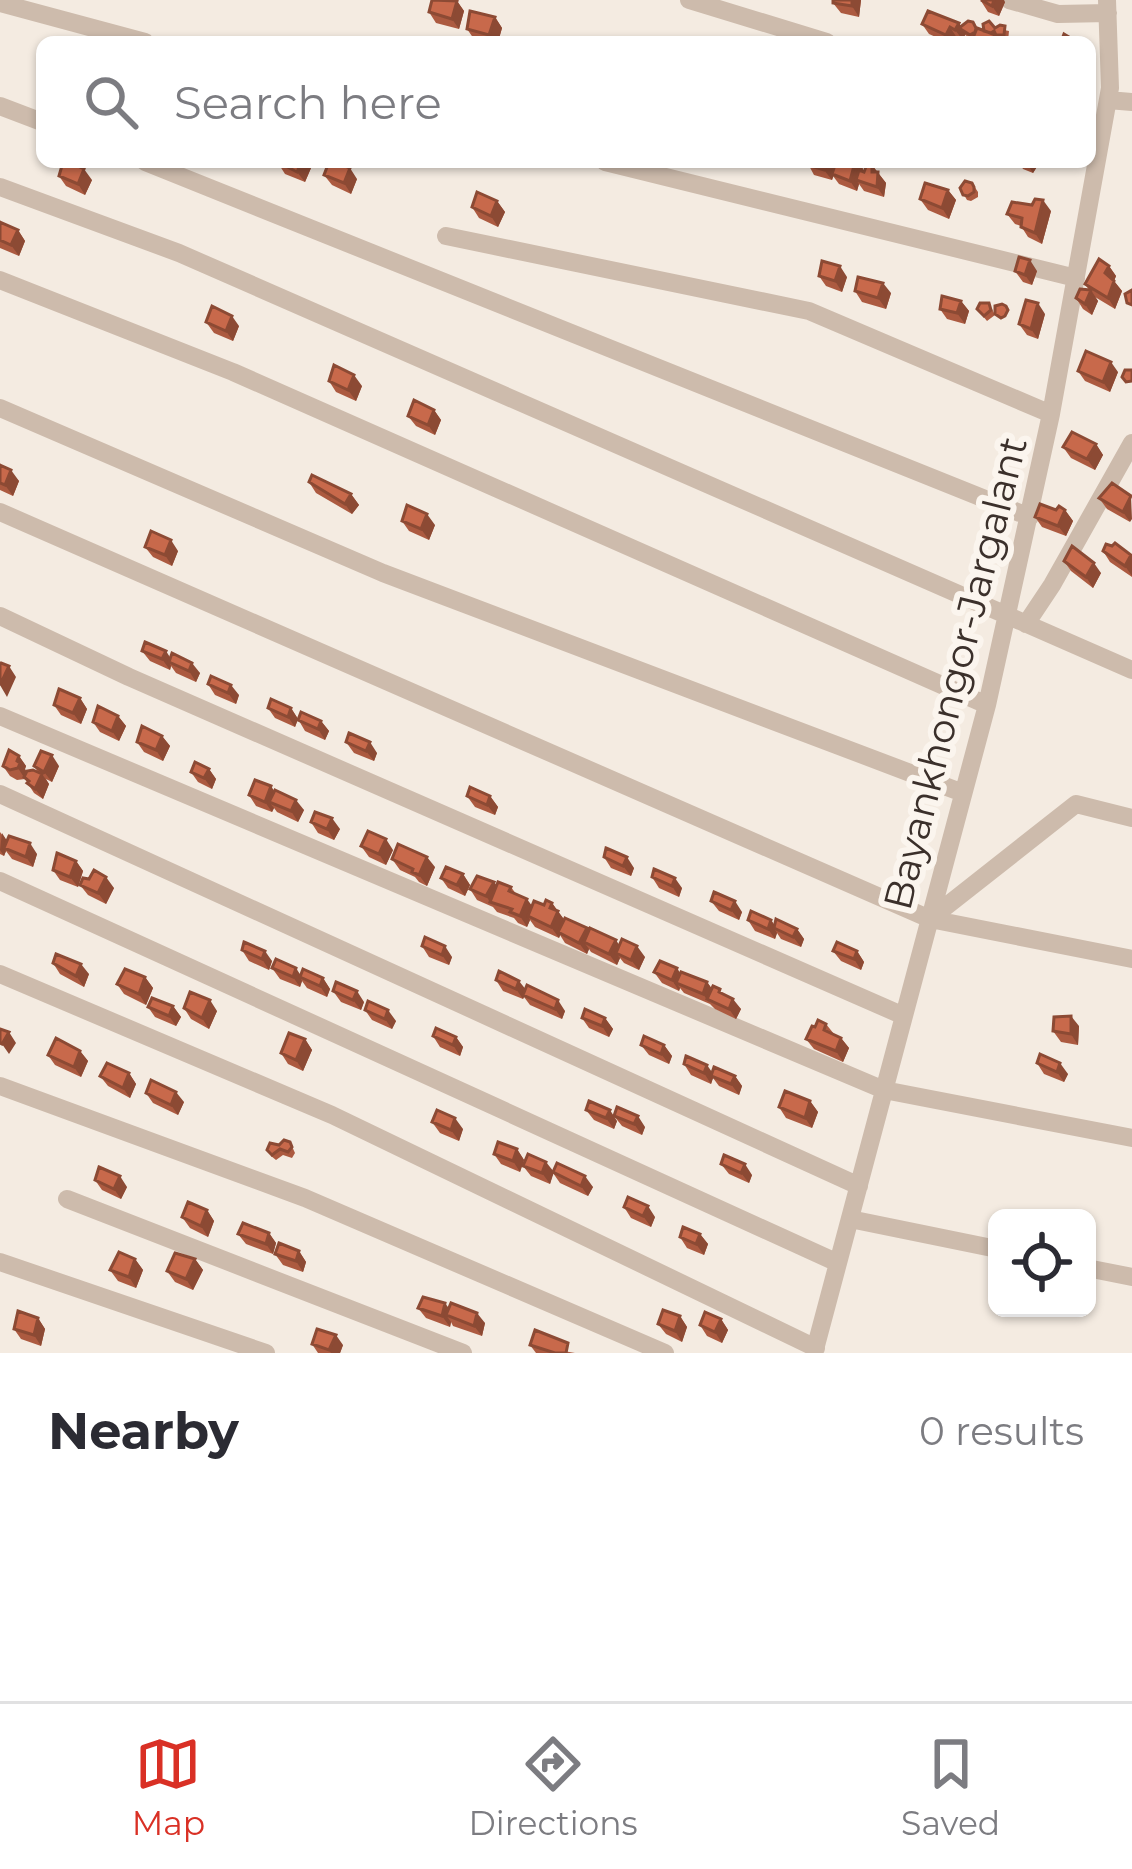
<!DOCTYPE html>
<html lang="en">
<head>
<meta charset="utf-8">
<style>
  :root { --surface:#fff; --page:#f7f7f7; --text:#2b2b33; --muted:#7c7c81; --line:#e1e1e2; --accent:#d93025 }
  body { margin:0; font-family:Montserrat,sans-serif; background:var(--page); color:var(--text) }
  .controls { position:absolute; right:36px; bottom:36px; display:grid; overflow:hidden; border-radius:18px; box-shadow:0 3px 9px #0004 }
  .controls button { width:108px; height:108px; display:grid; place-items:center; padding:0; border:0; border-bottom:3px solid var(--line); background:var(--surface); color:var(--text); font:60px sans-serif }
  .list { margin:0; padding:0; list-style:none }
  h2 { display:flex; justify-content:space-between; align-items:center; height:156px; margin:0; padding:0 48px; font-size:51px }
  h2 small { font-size:39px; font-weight:400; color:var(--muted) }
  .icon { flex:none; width:66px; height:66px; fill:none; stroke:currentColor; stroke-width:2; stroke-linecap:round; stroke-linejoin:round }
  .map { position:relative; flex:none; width:1132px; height:1353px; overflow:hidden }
  .search { position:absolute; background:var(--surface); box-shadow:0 3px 9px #0004; left:36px; right:36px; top:36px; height:132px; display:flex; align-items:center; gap:30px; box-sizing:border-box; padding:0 42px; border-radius:18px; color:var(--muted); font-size:45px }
  .sheet { height:348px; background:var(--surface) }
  nav { display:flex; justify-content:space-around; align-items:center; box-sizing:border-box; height:168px; border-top:3px solid var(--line); background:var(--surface); font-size:33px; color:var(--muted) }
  nav a { display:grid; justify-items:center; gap:6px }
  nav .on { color:var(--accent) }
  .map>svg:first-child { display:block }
</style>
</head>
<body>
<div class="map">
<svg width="1132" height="1353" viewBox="0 0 1132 1353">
  <rect width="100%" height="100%" fill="#f4ebe1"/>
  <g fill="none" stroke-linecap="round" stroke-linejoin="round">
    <path stroke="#cdbbac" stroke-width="18" d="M689,0L827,42
      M1009,0L1058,14L1108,13
      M0,3L145,42
      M1108,100L1132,102
      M0,106L42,122
      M145,162L1030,517
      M605,162L1076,278
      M0,187L179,253L1132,670
      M446,236L809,311L1051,414
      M0,280L233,372L987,705
      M0,408L383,573L963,793
      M0,512L930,919L1132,959
      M0,616L129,677L904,1016
      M1026,624L1052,585L1132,443
      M0,716L884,1090L1132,1138
      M0,794L859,1186
      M0,881L838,1263
      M930,919L1076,804L1132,818
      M0,974L332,1115L816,1348
      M0,1086L305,1198L665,1353
      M67,1199L463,1353
      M850,1219L997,1249
      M0,1262L266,1353
      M1087,1268L1132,1277
      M814,1353L987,705L1051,414L1110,88L1107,0"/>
  </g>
  <path fill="#ac5a40" d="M861,0L859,17L841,13L833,3Z
    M457,1L464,11L459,29L436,23L429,12Z
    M981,1L1005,2L999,16L988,12Z
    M495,17L502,28L498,42H484L474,39L467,29Z
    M922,24L961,26L984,31L995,28L1009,31L1008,41L976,42L965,35L963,40L957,38L955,42H947L929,34Z
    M807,162H859L863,169V171L872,165L886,183L884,197L864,191L859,184L857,191L839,184L833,176L832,180L814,175Z
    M1019,162H1040L1033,173L1023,169Z
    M278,163L311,168L305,182L285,174Z
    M324,175L357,179L351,194L332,185Z
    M59,176L92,180L85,195L66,186Z
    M972,183L978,192V197L971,201L967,200L960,188Z
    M948,190L956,200L949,219L928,210L920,199Z
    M497,201L505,212L498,227L479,218L472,207Z
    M1051,211L1042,244L1028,237L1021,226L1015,224L1007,214Z
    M0,222L18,230L25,241L19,256L0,248Z
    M1109,266L1116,276L1114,281L1122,291L1115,309L1095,297L1098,301L1092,315L1083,309L1076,298L1089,290L1085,284Z
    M1015,271H1037L1032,285L1023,282Z
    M819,276L847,277L842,292L826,286Z
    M855,291L891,293L886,309L862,302Z
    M961,301L969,311L965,324L947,319L940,309Z
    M977,309H992L995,315L987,321Z
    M1045,314L1038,339L1027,335L1019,324Z
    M206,322L239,326L233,341L214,333Z
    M1078,371L1118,372L1110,392L1085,381Z
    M329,381L362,386L356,401L336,392Z
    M434,410L441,420L435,435L416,426L408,416Z
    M1096,444L1103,455L1095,470L1071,458L1063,447Z
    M0,465L19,481L13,496L0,490Z
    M309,482L351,494L359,505L352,514L316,493Z
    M1112,483L1130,522L1107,509L1099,498Z
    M1065,510L1073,521L1066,536L1042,527L1035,517Z
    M402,521L435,525L429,540L409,531Z
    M145,547L178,551L172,566L153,557Z
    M1103,551L1132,556V577L1110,562Z
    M1064,561L1101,573L1093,588L1071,571Z
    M142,651L170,658L200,673L196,682L176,673L171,666L170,670L150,661Z
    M208,684L239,695L236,704L215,695Z
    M80,698L87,709L81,724L61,715L54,705Z
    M268,708H291L298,719L321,721L329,731L325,740L305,731L298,719L295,727L275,718Z
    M118,716L126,726L119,741L100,732L93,722Z
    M162,736L170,746L163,761L144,752L137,742Z
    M346,742L377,753L374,761L354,753Z
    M19,756L26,766L25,769L26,772H38L34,766H59L52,782L46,779L49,784L43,799L34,793L25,779L17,780L10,776L3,766Z
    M209,769L216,779L212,789L198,782L191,772Z
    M274,791L304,810L298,822L277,812L274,808L272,812L256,806L249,795Z
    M467,796H490L498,807L495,815L475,807Z
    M311,822L340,829L334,840L318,833Z
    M0,832L7,841L37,854L33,867L12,859L6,851L4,856L0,854Z
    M361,846L393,850L386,865L369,857Z
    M604,857L634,868L631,876L611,868Z
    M392,859L435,867L427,886L419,882L415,877L400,870Z
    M76,861L83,871L78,887L60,880L53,870Z
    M463,874L470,885L465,896L448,888L441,878Z
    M652,877L682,888L679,897L659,888Z
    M89,879L114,888L106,904L88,895L80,885Z
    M497,886L511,887L516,894L532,906L552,903L564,920L645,957L639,970L624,963L620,958L617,965L591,952L589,949L587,954L565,943L560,935L559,938L535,927L530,920L527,927L518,923L514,918L497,912L493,907L477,900L470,889Z
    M711,901L742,912L739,920L719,911Z
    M748,920H771L774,925L797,929L804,939L801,947L781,939L777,933L775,939L755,931Z
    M422,946L452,957L449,965L429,957Z
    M242,950L272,961L269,970L249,961Z
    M833,951H857L864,962L861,970L841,961Z
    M53,963L89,974L84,987L60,974Z
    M272,968L301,975L323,978L330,989L327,997L307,988L302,981L300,987L280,979Z
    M654,972L680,973L707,982L712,989L724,995L741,1009L736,1019L715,1009L710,1004L684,993L680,988L679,991L662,983Z
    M145,977L153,988L146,1005L124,994L117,984Z
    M496,980L525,990L565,1011L562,1019L530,1005L524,997L523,999L503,991Z
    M333,991L364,1002L361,1010L341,1002Z
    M173,1006L181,1017L176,1026L155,1017L148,1007Z
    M184,1008L217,1011L209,1029L191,1019Z
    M365,1010L396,1021L392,1029L372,1020Z
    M582,1018H605L613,1029L609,1037L589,1028Z
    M826,1024L834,1034L841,1038L849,1048L843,1062L814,1049L806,1039L815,1027Z
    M1079,1026L1078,1045L1061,1042L1053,1031Z
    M433,1036L456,1037L463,1047L460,1056L440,1047Z
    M305,1039L312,1050L303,1071L288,1064L281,1053Z
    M641,1045H664L672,1056L669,1064L649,1055Z
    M80,1051L88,1061L81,1077L55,1065L48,1055Z
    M1037,1063L1068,1074L1064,1082L1044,1074Z
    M684,1064L712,1072L735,1076L742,1086L739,1095L719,1086L713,1078L711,1084L691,1075Z
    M129,1073L136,1084L130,1098L108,1086L100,1076Z
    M146,1093L184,1102L178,1115L153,1103Z
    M810,1101L818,1112L812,1128L786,1118L779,1107Z
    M586,1110L617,1121L614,1129L594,1120Z
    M614,1116L645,1127L642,1135L622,1126Z
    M432,1122L463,1129L459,1141L440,1133Z
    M290,1142L295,1153L292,1158L283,1155L276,1160L271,1156L279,1145Z
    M517,1149L524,1160L520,1172L501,1164L494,1154Z
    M721,1164L752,1175L749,1183L729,1174Z
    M523,1166L553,1172L593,1187L588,1196L560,1183L553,1173L550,1184L531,1176Z
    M95,1180L127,1187L121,1199L102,1190Z
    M624,1207L655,1217L651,1227L631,1218Z
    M207,1210L214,1221L208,1237L190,1228L182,1217Z
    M269,1233L276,1243L273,1254L246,1244L238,1234Z
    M700,1234L708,1244L704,1255L687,1248L680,1237Z
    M299,1251L306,1262L303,1272L283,1265L275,1254Z
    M135,1259L143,1270L136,1288L118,1281L110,1270Z
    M195,1259L203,1270L193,1290L175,1282L167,1271Z
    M418,1308H449L485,1323L482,1336L453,1326L451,1322L450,1327L426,1318Z
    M680,1316L687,1327L682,1342L666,1334L658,1324Z
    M38,1318L45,1329L41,1346L21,1339L14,1329Z
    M721,1319L728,1330L722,1343L707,1336L700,1325Z
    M312,1344L343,1345L340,1353H318Z
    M530,1345L575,1353H536Z"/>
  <path fill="#8c4a34" d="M852,0H861L859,17L852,6Z
    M994,0H1004L1005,2L999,16L992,6Z
    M457,1L464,11L459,29L452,19Z
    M495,17L502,28L498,42H494L489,35Z
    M959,23L966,33L963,40L955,30Z
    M950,27L957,38L955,42H952L946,35Z
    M301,162H307L311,168L305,182L297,172Z
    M827,162H839L832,180L824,170Z
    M855,162H859L863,169L860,181L856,180L859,184L857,191L850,181Z
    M1026,162H1040L1033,173Z
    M872,165L886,183L884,197L877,187L872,172Z
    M350,168L357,179L351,194L344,183Z
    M84,169L92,180L85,195L78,184Z
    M948,190L956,200L949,219L942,208Z
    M1043,200L1051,211L1042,244L1035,233Z
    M497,201L505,212L498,227L491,216Z
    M18,230L25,241L19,256L11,245Z
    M1030,260L1037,271L1032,285L1025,275Z
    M840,266L847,277L842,292L835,281Z
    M1109,266L1116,276L1114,281L1122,291L1115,309L1108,298L1105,273Z
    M883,283L891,293L886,309L878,298Z
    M1091,290L1098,301L1092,315L1085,304Z
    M961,301L969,311L965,324L957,313Z
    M1038,303L1045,314L1038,339L1031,329Z
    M232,316L239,326L233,341L226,331Z
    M1111,362L1118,372L1110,392L1103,382Z
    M354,375L362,386L356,401L348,390Z
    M434,410L441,420L435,435L428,425Z
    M1096,444L1103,455L1095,470L1087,459Z
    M11,470L19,481L13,496L5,485Z
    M351,494L359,505L352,514L345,504Z
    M1131,496L1132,519L1130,522L1123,512Z
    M1065,510L1073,521L1066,536L1058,526Z
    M427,514L435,525L429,540L421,529Z
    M171,540L178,551L172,566L165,555Z
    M1131,555L1132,556V576L1125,566Z
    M1094,563L1101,573L1093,588L1086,577Z
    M166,651L173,662H169L171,666L170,670L162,659Z
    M192,663L200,673L196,682L189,671Z
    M9,666L16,677L7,697L0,685Z
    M231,685L239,695L236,704L228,693Z
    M80,698L87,709L81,724L73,713Z
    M291,708L298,719L295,727L288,717Z
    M118,716L126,726L119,741L112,731Z
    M321,721L329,731L325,740L318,729Z
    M162,736L170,746L163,761L156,750Z
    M370,742L377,753L374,761L366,751Z
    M52,755L59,766L52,782L44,772Z
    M19,756L26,766L25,769L28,774L25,779L18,768L17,761Z
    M209,769L216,779L212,789L204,778Z
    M42,774L49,784L43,799L35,789Z
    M271,786L278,797L269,802L274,808L272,812L265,802Z
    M490,796L498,807L495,815L487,805Z
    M296,800L304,810L298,822L291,811Z
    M332,818L340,829L334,840L327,829Z
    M2,833L9,844L4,848L6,851L4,856L0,850Z
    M386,839L393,850L386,865L379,854Z
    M30,843L37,854L33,867L26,857Z
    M427,857L435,867L427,886L419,875Z
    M627,857L634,868L631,876L623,866Z
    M76,861L83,871L78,887L70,877Z
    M463,874L470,885L465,896L457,885Z
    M106,877L114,888L106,904L98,893Z
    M675,878L682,888L679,897L672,886Z
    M494,882L502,892L490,902L486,896Z
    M527,899L535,910L528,916L530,920L527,927L520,916Z
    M735,901L742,912L739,920L731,910Z
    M552,903L566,922L559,938L551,927L550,908Z
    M771,920L778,930L774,928L777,933L775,939L768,929Z
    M587,928L594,939L584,942L589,949L587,954L579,943Z
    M797,929L804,939L801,947L793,937Z
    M616,940L623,951L616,953L620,958L617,965L609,954Z
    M445,946L452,957L449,965L442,955Z
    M637,946L645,957L639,970L631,960Z
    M265,951L272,961L269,970L262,959Z
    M857,951L864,962L861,970L854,959Z
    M81,964L89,974L84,987L76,976Z
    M296,968L303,979L300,977L302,981L300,987L293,977Z
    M677,968L684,979L676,983L680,988L679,991L672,980Z
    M145,977L153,988L146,1005L139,994Z
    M323,978L330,989L327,997L320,986Z
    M519,981L527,991L523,999L516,989Z
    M707,982L715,993L707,999L710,1004L703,994Z
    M357,991L364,1002L361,1010L353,1000Z
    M733,999L741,1009L736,1019L729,1009Z
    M210,1000L217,1011L209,1029L202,1018Z
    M558,1000L565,1011L562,1019L555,1009Z
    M173,1006L181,1017L176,1026L169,1016Z
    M388,1010L396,1021L392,1029L385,1019Z
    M1071,1016L1079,1026L1078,1045L1071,1034Z
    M605,1018L613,1029L609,1037L602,1026Z
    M9,1032L16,1043L9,1054L2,1044Z
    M456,1037L463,1047L460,1056L453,1045Z
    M841,1038L849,1048L843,1062L836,1051Z
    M305,1039L312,1050L303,1071L296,1060Z
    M664,1045L672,1056L669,1064L661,1054Z
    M80,1051L88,1061L81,1077L74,1067Z
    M1060,1063L1068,1074L1064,1082L1057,1072Z
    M707,1065L714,1075L711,1084L704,1073Z
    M129,1073L136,1084L130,1098L123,1088Z
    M735,1076L742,1086L739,1095L731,1084Z
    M176,1092L184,1102L178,1115L171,1105Z
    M810,1101L818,1112L812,1128L805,1118Z
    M610,1110L617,1121L614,1129L606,1118Z
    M638,1116L645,1127L642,1135L634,1124Z
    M455,1118L463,1129L459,1141L451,1130Z
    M517,1149L524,1160L520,1172L513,1161Z
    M546,1162L554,1172L550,1184L542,1173Z
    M745,1164L752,1175L749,1183L741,1173Z
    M120,1176L127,1187L121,1199L114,1189Z
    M585,1176L593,1187L588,1196L581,1186Z
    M648,1206L655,1217L651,1227L643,1216Z
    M207,1210L214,1221L208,1237L201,1226Z
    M269,1233L276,1243L273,1254L266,1244Z
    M700,1234L708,1244L704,1255L696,1244Z
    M299,1251L306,1262L303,1272L296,1261Z
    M135,1259L143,1270L136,1288L129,1277Z
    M195,1259L203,1270L193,1290L186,1279Z
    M445,1303L453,1314L446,1315L451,1322L450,1327L442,1316Z
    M477,1313L485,1323L482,1336L474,1326Z
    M680,1316L687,1327L682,1342L675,1331Z
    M38,1318L45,1329L41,1346L34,1335Z
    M721,1319L728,1330L722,1343L715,1332Z
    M336,1335L343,1345L340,1353H331L329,1350Z"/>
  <path fill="#c8694b" stroke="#8c4a34" stroke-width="3" d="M432,0L457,1L452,19L429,12Z
    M833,0H852V6L833,3Z
    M981,0H994L992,6Z
    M470,11L495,17L489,35L467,29Z
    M928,11L959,23L955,30L950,27L946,35L922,24Z
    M968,21L973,22L976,28L975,32L970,35L959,28Z
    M989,21L995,28L1000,25L1005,26L1004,35H996L994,31L991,33L984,31L983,24Z
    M977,28L998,36L996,42L973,38Z
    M1064,34L1074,40L1073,42H1061Z
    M63,162H69L84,169L78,184L59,176Z
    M278,162H301L297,172Z
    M329,162H336L350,168L344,183L324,175Z
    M807,162H827L824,170L807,165Z
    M836,162H855L850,181L832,174Z
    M867,164L872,165V172H878L877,187L856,180L859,170L864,172Z
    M965,181L972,183L974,187V192L968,196L963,195L960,188Z
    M925,183L948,190L942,208L920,199Z
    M477,192L497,201L491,216L472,207Z
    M1035,199L1043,200L1035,233L1021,227L1022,218L1007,214L1012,202L1032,205Z
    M0,222L18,230L11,245L0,240Z
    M1019,257L1030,260L1025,275L1015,271Z
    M1099,259L1109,266L1105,273L1114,281L1108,298L1085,284Z
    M822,261L840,266L835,281L819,276Z
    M858,277L883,283L878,298L855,291Z
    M1080,289L1091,290L1085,304L1076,298Z
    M1132,290V305L1127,303L1125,294Z
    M942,296L961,301L957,313L940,309Z
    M1026,300L1038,303L1031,329L1019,324Z
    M980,303H989L991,310L984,316L977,309Z
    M1002,304L1006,306L1008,310L1005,316L1001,318L995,314V306Z
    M212,306L232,316L226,331L206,322Z
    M1086,351L1111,362L1103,382L1078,371Z
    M334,365L354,375L348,390L329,381Z
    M1125,370H1132V381L1126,382L1122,377Z
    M414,400L434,410L428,425L408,416Z
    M1072,432L1096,444L1087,459L1063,447Z
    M0,465L11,470L5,485L0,483Z
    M312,475L351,494L345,504L309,482Z
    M1112,483L1131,496L1123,512L1099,498Z
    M1040,504L1056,510L1059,506L1065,510L1058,526L1035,517Z
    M407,505L427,514L421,529L402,521Z
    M151,531L171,540L165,555L145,547Z
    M1115,543L1131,555L1125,566L1103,551L1106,544L1112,546Z
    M1072,546L1094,563L1086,577L1064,561Z
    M145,642L166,651L162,659L142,651Z
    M172,653L192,663L189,671L169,662Z
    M1,663L9,666L0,685V664Z
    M211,676L231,685L228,693L208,684Z
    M59,689L80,698L73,713L54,705Z
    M271,699L291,708L288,717L268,708Z
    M98,706L118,716L112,731L93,722Z
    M301,712L321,721L318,729L298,720Z
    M142,726L162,736L156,750L137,742Z
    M349,733L370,742L366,751L346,742Z
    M9,750L19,756L17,761L20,763L18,768L10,770L3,766Z
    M41,751L52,755L44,772L34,766Z
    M195,762L209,769L204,778L191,772Z
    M33,770L42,774L35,789L27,783L29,781L24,777L27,771Z
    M255,780L271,786L265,802L249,795Z
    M470,787L490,796L487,805L467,796Z
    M275,790L296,800L291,811L269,802Z
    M315,812L332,818L327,829L311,822Z
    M368,831L386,839L379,854L361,846Z
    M9,836L30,843L26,857L4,848Z
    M398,844L427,857L419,875L412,872L413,869L392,859Z
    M606,848L627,857L623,866L604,857Z
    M57,853L76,861L70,877L53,870Z
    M446,867L463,874L457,885L441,878Z
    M654,869L675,878L672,886L652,877Z
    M94,870L106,877L98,893L80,885L83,878L89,879Z
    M477,876L494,882L486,896L470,889Z
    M498,882L511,887L509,891L527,899L520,916L510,912L512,909L490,902Z
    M714,892L735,901L731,910L711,901Z
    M546,900L552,903L550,908L558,911L551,927L528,916L534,901L544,905Z
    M751,911L771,920L768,929L748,920Z
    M565,918L587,928L579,943L558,932Z
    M776,919L797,929L793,937L774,928Z
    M590,928L616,940L609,954L584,942Z
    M425,937L445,946L442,955L422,946Z
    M622,939L637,946L631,960L616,953Z
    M244,942L265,951L262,959L242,950Z
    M837,942L857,951L854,959L833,951Z
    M56,954L81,964L76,976L53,963Z
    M276,959L296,968L293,977L272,968Z
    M660,961L677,968L672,980L654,972Z
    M125,969L145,977L139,994L117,984Z
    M303,969L323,978L320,986L300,977Z
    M499,971L519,981L516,989L496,980Z
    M681,972L707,982L703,994L676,983Z
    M336,982L357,991L353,1000L333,991Z
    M527,985L558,1000L555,1009L523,995Z
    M713,986L720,989L719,992L733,999L729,1009L707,999Z
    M190,992L210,1000L202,1018L184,1008Z
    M152,998L173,1006L169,1016L148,1007Z
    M368,1001L388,1010L385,1019L365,1010Z
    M585,1009L605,1018L602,1026L582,1018Z
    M1071,1016V1034L1053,1031L1054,1017Z
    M818,1020L826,1024L824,1030L841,1038L836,1051L806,1039L812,1026L815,1027Z
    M436,1028L456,1037L453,1045L433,1036Z
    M0,1029L9,1032L2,1044L0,1043Z
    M289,1033L305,1039L296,1060L281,1053Z
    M644,1036L664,1045L661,1054L641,1045Z
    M56,1038L80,1051L74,1067L48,1055Z
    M1040,1054L1060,1063L1057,1072L1037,1063Z
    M686,1056L707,1065L704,1073L684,1064Z
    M107,1063L129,1073L123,1088L100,1076Z
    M714,1067L735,1076L731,1084L711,1076Z
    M151,1080L176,1092L171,1105L146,1093Z
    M785,1091L810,1101L805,1118L779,1107Z
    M589,1101L610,1110L606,1118L586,1110Z
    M617,1107L638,1116L634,1124L614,1116Z
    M437,1110L455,1118L451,1130L432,1122Z
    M284,1140L290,1142L292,1147L288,1152L280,1149L272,1155L267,1150L270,1143L279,1145Z
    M498,1142L517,1149L513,1161L494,1154Z
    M528,1154L546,1162L542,1173L523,1166Z
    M724,1155L745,1164L741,1173L721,1164Z
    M557,1163L585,1176L581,1186L553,1172Z
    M99,1167L120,1176L114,1189L95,1180Z
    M628,1197L648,1206L643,1216L624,1207Z
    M188,1202L207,1210L201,1226L182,1217Z
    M243,1223L269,1233L266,1244L238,1234Z
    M683,1227L700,1234L696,1244L680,1237Z
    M279,1243L299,1251L296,1261L275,1254Z
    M119,1252L135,1259L129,1277L110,1270Z
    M175,1253L195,1259L186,1279L167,1271Z
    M423,1297L445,1303L442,1316L418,1308Z
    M451,1303L477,1313L474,1326L446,1315Z
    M663,1310L680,1316L675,1331L658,1324Z
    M18,1311L38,1318L34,1335L14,1329Z
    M705,1312L721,1319L715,1332L700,1325Z
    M317,1329L336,1335L329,1350L312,1344Z
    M535,1330L568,1343L566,1353H555L530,1345Z"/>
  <g text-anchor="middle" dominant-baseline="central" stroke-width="12" stroke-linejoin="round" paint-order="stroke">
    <g font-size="39" fill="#3b302b" stroke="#fbf5ee">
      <text transform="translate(955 673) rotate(-76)">Bayankhongor-Jargalant</text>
    </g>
  </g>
</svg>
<div class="controls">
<button><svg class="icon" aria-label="locate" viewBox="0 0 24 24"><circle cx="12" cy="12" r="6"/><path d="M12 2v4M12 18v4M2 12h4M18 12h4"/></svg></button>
</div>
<div class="search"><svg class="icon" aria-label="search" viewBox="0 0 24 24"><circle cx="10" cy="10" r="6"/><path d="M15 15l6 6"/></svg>Search here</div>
</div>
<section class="sheet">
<h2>Nearby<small>0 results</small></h2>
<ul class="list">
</ul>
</section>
<nav>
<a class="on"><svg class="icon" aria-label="map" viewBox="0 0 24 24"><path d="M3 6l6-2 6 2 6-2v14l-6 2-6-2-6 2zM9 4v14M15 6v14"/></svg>Map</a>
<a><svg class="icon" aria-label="directions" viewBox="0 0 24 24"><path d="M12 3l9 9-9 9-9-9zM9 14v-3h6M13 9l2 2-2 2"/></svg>Directions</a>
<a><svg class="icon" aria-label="saved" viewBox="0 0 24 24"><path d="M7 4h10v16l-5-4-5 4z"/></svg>Saved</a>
</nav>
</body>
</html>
